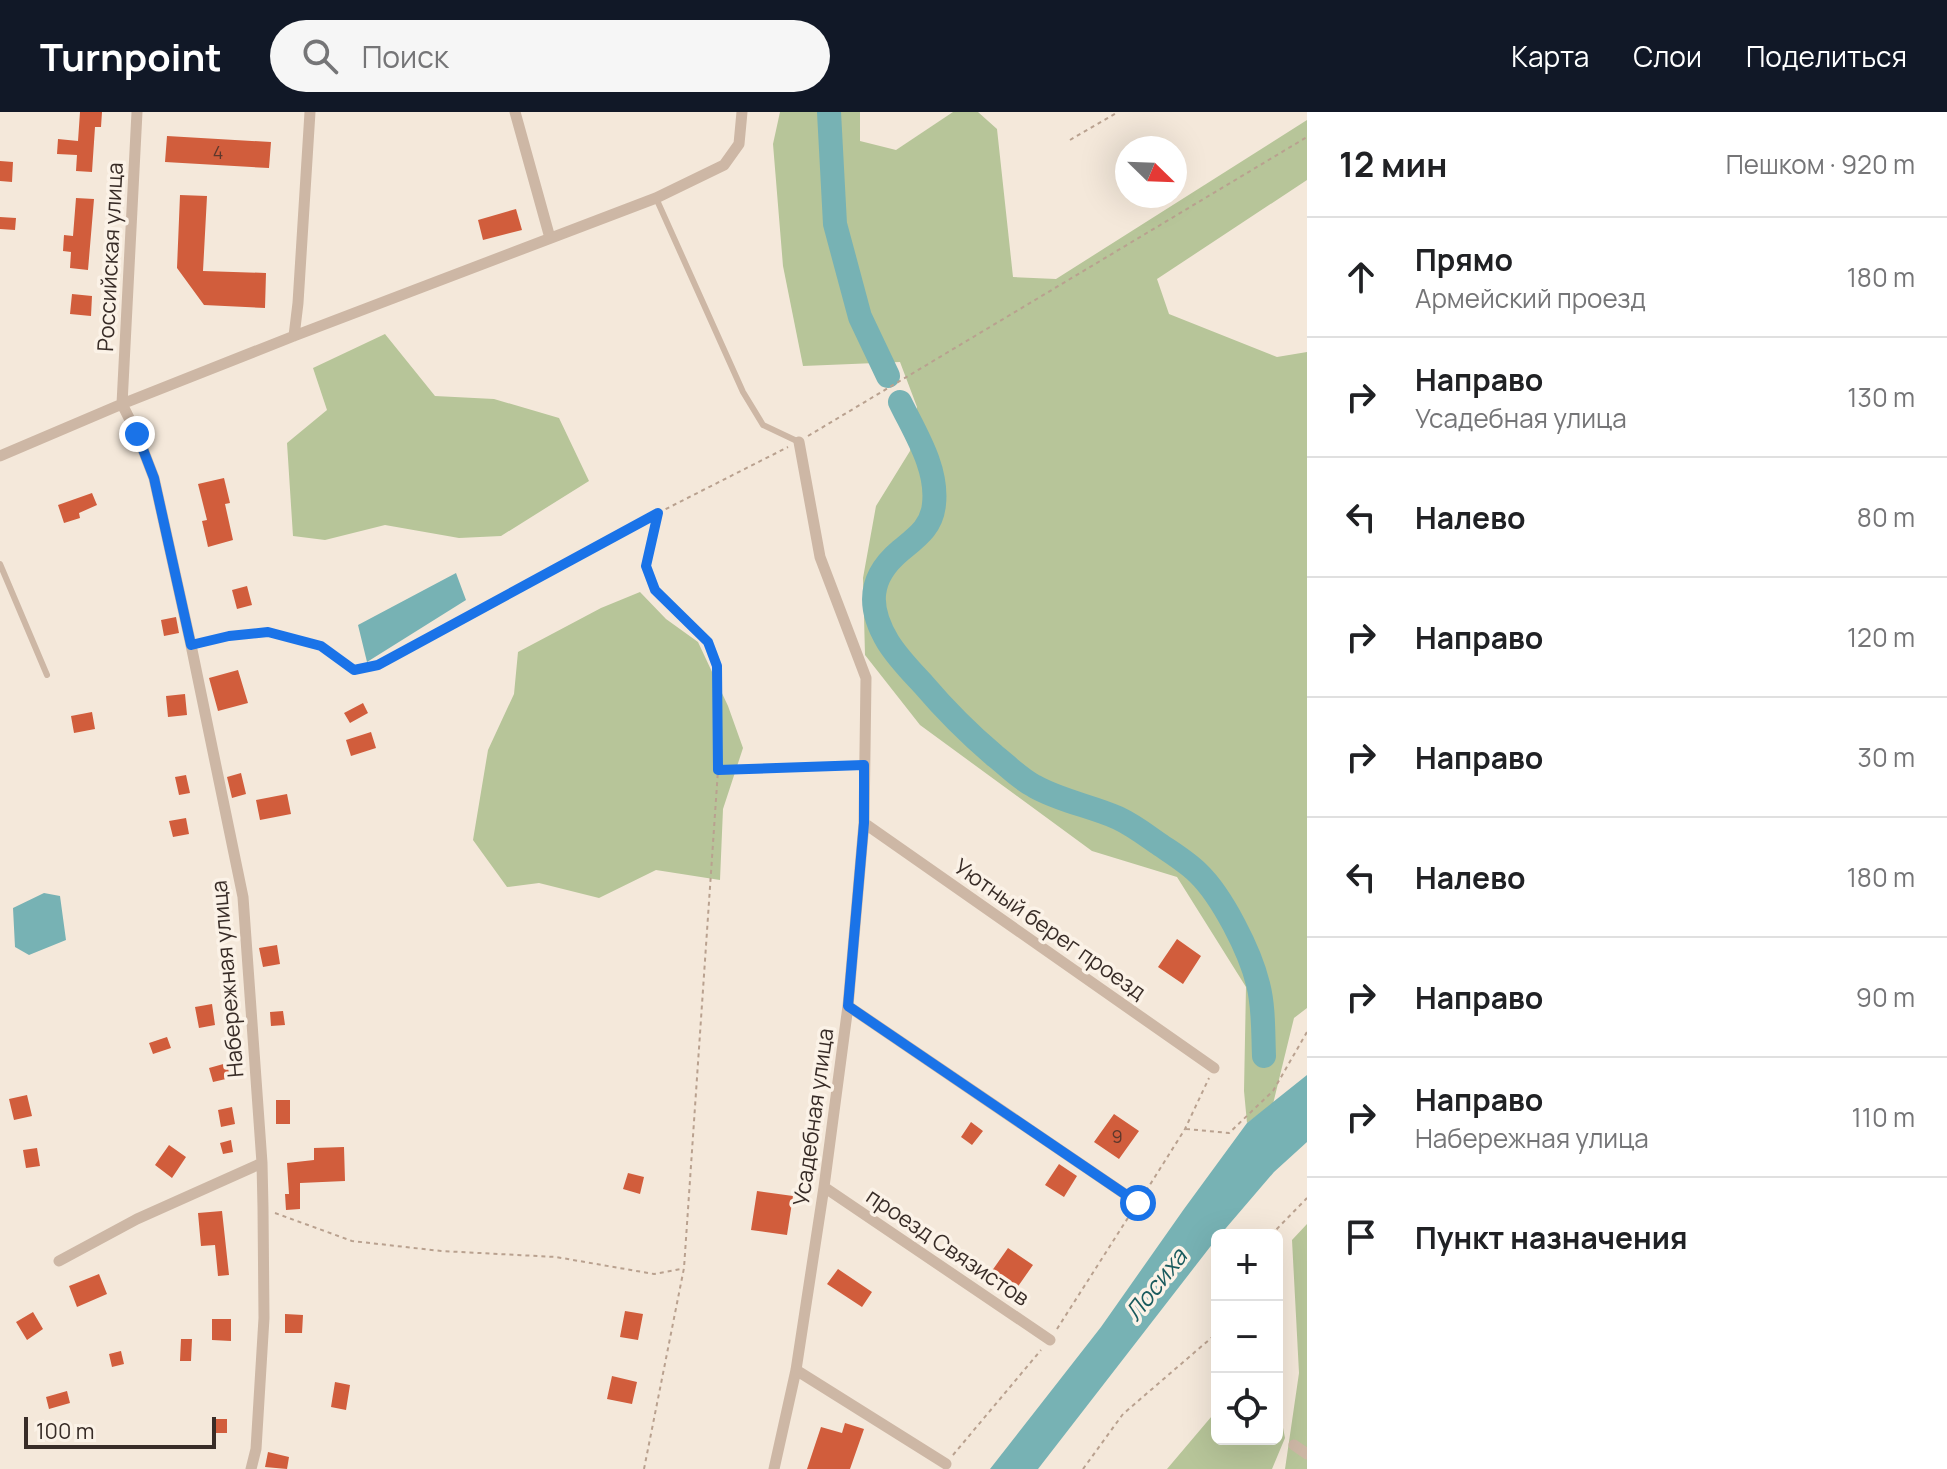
<!DOCTYPE html>
<html lang="ru">
<head>
<meta charset="utf-8">
<style>
  :root { --surface:#fff; --page:#f6f6f6; --text:#202124; --muted:#757577; --line:#e0e0e0; --accent:#111827 }
  body { margin:0; font-family:Manrope,sans-serif; background:var(--page); color:var(--text) }
  .controls { position:absolute; right:24px; bottom:24px; display:grid; overflow:hidden; border-radius:12px; box-shadow:0 8px 32px #0002 }
  .controls button { width:72px; height:72px; display:grid; place-items:center; padding:0; border:0; border-bottom:2px solid var(--line); background:var(--surface); color:var(--text); font:40px sans-serif }
  .compass { position:absolute; left:1115px; top:24px; width:72px; height:72px; border-radius:50%; background:var(--surface); box-shadow:0 8px 32px #0002; rotate:113deg }
  .scale { position:absolute; left:24px; bottom:20px; width:192px; box-sizing:border-box; padding-left:8px; border:4px solid #382c27; border-top:0; font-size:22px; line-height:28px; white-space:nowrap; color:#382c27; -webkit-text-stroke:6px #fbf2e7; paint-order:stroke }
  .stop { position:absolute; width:24px; height:24px; margin:-18px; border:6px solid #1a73e8; border-radius:50%; background:#fff }
  .stop.end { background:#1a73e8; border-color:#fff; box-shadow:0 2px 8px #0008 }
  .list { margin:0; padding:0; list-style:none }
  h2 { display:flex; justify-content:space-between; align-items:center; height:104px; margin:0; padding:0 32px; font-size:34px }
  h2 small { font-size:26px; font-weight:400; color:var(--muted) }
  .list li { display:grid; grid-template-columns:52px 1fr auto; gap:24px; align-items:center; box-sizing:border-box; height:120px; padding:0 32px; border-top:2px solid var(--line) }
  .list b { display:block; font-size:30px; white-space:nowrap }
  .list p { margin:0; font-size:26px; white-space:nowrap; color:var(--muted) }
  .list em { font-size:26px; font-style:normal; color:var(--muted) }
  .icon { flex:none; width:44px; height:44px; fill:none; stroke:currentColor; stroke-width:2; stroke-linecap:round; stroke-linejoin:round }
  .map { position:relative; flex:none; width:1307px; height:1357px; overflow:hidden }
  header { display:flex; align-items:center; gap:48px; box-sizing:border-box; height:112px; padding:0 40px; background:var(--accent); color:#fff }
  header strong { font-size:38px }
  nav { display:flex; gap:44px; margin-inline-start:auto; font-size:28px }
  .search { width:560px; height:72px; background:var(--page); display:flex; align-items:center; gap:20px; box-sizing:border-box; padding:0 28px; border-radius:44px; color:var(--muted); font-size:30px }
  main { display:flex }
  aside { flex:1; background:var(--surface) }
  .map>svg:first-child { display:block }
</style>
</head>
<body>
<header>
<strong>Turnpoint</strong>
<div class="search"><svg class="icon" aria-label="search" viewBox="0 0 24 24"><circle cx="10" cy="10" r="6"/><path d="M15 15l6 6"/></svg>Поиск</div>
<nav><a>Карта</a><a>Слои</a><a>Поделиться</a></nav>
</header>
<main>
<div class="map">
<svg width="1307" height="1357" viewBox="0 0 1307 1357">
  <rect width="100%" height="100%" fill="#f4e8da"/>
  <path fill="#b7c599" d="M780,0H860V29L896,38L953,0H978L997,17L1013,165L1056,167L1307,8V68L1157,167L1169,202L1277,245L1307,240V896L1294,906L1273,992L1247,1011L1244,979L1246,875L1177,765L1092,739L920,613L865,543L863,466L876,394L910,339L917,295L900,250L803,254L783,154L773,32Z
    M385,222L435,284L494,287L559,306L589,369L501,424L459,426L385,413L325,428L293,424L287,331L327,298L313,256Z
    M640,480L666,507L698,530L728,594L743,636L723,697L720,768L656,758L599,786L539,771L507,775L473,728L488,638L514,582L518,540L601,496Z
    M1307,1112V1357H1285L1299,1261L1292,1128Z
    M1277,1285L1285,1326L1272,1357H1167L1217,1298V1327H1277Z"/>
  <path fill="#77b2b4" d="M456,461L466,488L367,550L358,513Z
    M44,781L60,784L66,828L29,843L15,835L13,796Z
    M1307,963V1030L1274,1060L1220,1123H1217V1126L1038,1357H990L1101,1215L1184,1097L1247,1011Z"/>
  <g fill="none" stroke-linecap="round" stroke-linejoin="round">
    <path stroke="#77b2b4" stroke-width="24" d="M829,0L835,112L860,205L888,264
      M900,290C915,321 938,356 934,392C932,415 917,425 900,439C868,466 867,495 888,530C898,546 910,558 923,572C946,599 968,621 995,644C1008,654 1019,666 1034,674C1060,689 1091,694 1118,706C1133,713 1146,723 1159,732C1172,741 1187,750 1198,761C1222,784 1250,839 1258,872C1264,895 1263,920 1264,944"/>
  </g>
  <path fill="#d15d3c" d="M80,0H102L101,15H95L92,60L76,59L77,43L57,42L58,27L78,29Z
    M167,24L271,30L269,56L165,50Z
    M0,49L13,50L12,70L0,69Z
    M180,83L207,84L203,159L266,161L265,196L204,193L177,156Z
    M76,86L94,87L88,158L70,156L71,140L63,139L64,123L73,124Z
    M516,97L522,118L483,128L478,108Z
    M0,105L16,106L15,118L0,117Z
    M72,182L92,184L91,204L70,202Z
    M224,366L230,391L225,392L233,428L208,435L202,409L207,408L198,372Z
    M92,381L97,393L79,401L80,406L64,411L58,393Z
    M247,474L252,493L237,497L232,478Z
    M176,505L179,521L164,524L161,508Z
    M238,558L248,591L218,599L209,566Z
    M185,582L187,603L168,605L166,584Z
    M363,591L368,601L350,611L344,601Z
    M92,600L95,617L74,621L71,604Z
    M371,620L376,636L351,644L346,628Z
    M241,661L246,682L232,686L227,665Z
    M186,663L190,681L179,683L175,665Z
    M287,682L291,702L260,708L256,688Z
    M186,706L189,722L173,725L169,709Z
    M1177,827L1201,844L1183,872L1158,855Z
    M277,833L280,852L263,855L259,836Z
    M212,892L215,913L199,916L195,895Z
    M283,899L285,913L271,914L270,900Z
    M167,925L171,936L153,942L149,931Z
    M227,951L230,966L213,970L209,956Z
    M27,983L32,1004L14,1008L9,987Z
    M276,988H290V1012H276Z
    M232,995L235,1012L221,1015L218,998Z
    M1114,1002L1139,1019L1119,1047L1094,1030Z
    M971,1010L983,1019L972,1033L961,1025Z
    M231,1028L233,1040L223,1042L220,1031Z
    M169,1033L186,1045L172,1066L155,1053Z
    M344,1035L345,1069L300,1071V1097L286,1098L285,1082H289L287,1051L314,1048V1036Z
    M37,1036L40,1054L26,1056L23,1038Z
    M1059,1052L1077,1064L1064,1085L1045,1073Z
    M628,1061L644,1065L640,1082L623,1077Z
    M757,1079L793,1084L787,1123L751,1118Z
    M222,1099L229,1163L218,1164L215,1133L201,1134L198,1101Z
    M1008,1136L1033,1153L1014,1180L989,1163Z
    M838,1157L872,1180L862,1195L827,1172Z
    M99,1162L107,1182L77,1195L69,1174Z
    M625,1199L643,1202L638,1228L620,1225Z
    M33,1200L43,1217L27,1228L16,1210Z
    M285,1202L303,1203L302,1221H285Z
    M212,1207H231V1229L212,1228Z
    M181,1227H192L191,1249H180Z
    M121,1239L124,1252L112,1255L109,1242Z
    M612,1264L637,1270L632,1292L607,1287Z
    M335,1270L350,1273L346,1298L331,1295Z
    M67,1279L70,1291L49,1297L46,1285Z
    M213,1307H227V1321H213Z
    M845,1311L864,1317L850,1357H807L821,1315L842,1321Z
    M268,1340L289,1345L287,1357L265,1355Z"/>
  <g fill="none" stroke-linecap="round" stroke-linejoin="round">
    <path stroke="#b9a18f" stroke-width="2" stroke-dasharray="4 4" stroke-linecap="butt" d="M1070,28L1118,0
      M808,324L1307,25
      M204,529L229,524L268,520L321,534L354,558L378,553L658,401L788,335
      M720,658L853,653
      M1186,1017L1229,1021L1273,979L1307,920
      M1146,1079L1185,1017L1209,966
      M275,1101L352,1129L441,1139L556,1145L654,1162L681,1157
      M1271,1123L1307,1086
      M1057,1217L1131,1101
      M953,1343L1041,1238
      M644,1357L684,1156L718,658L717,554L708,530L655,478L646,454L657,402
      M1083,1357L1123,1302L1217,1221"/>
    <path stroke="#cdb7a5" stroke-width="6" d="M656,86L743,280L763,313L799,330
      M0,452L47,563"/>
    <path stroke="#cdb7a5" stroke-width="11" d="M137,0L122,292L137,322L154,366L191,533L243,785L262,1051L263,1096L264,1206L256,1337L251,1357
      M515,0L550,126
      M294,224L298,191L310,0
      M0,344L122,292L294,224L656,86L724,53L739,32L742,0
      M864,711L1214,956
      M848,894L1138,1091
      M824,1075L1050,1228
      M59,1149L137,1107L262,1051
      M796,1258L946,1352
      M1294,1333L1307,1342
      M774,1357L796,1258L824,1075L848,894L864,711L866,566L820,445L799,330"/>
  </g>
  <g fill="none" stroke-linecap="round" stroke-linejoin="round">
    <path stroke="#1a73e8" stroke-width="10" d="M137,322L154,366L191,533L229,524L268,520L321,534L354,558L378,553L658,401L646,454L655,478L708,530L717,554L718,658L864,653V711L848,894L1138,1091"/>
  </g>
  <g text-anchor="middle" dominant-baseline="central" stroke-width="7" stroke-linejoin="round" paint-order="stroke">
    <g font-size="18" fill="#5e382c">
      <text x="218" y="40">4</text>
      <text x="1117" y="1024">9</text>
    </g>
    <g font-size="22" fill="#382c27" stroke="#fbf2e7">
      <text transform="translate(110 145) rotate(-87)">Российская улица</text>
      <text transform="translate(1050 817) rotate(35)">Уютный берег проезд</text>
      <text transform="translate(227 867) rotate(-95)">Набережная улица</text>
      <text transform="translate(813 1005) rotate(-82)">Усадебная улица</text>
      <text transform="translate(948 1135) rotate(34)">проезд Связистов</text>
    </g>
    <g font-size="24" font-style="italic" fill="#195b5e" stroke="#fbf2e7">
      <text transform="translate(1155 1172) rotate(-52)">Лосиха</text>
    </g>
  </g>
</svg>
<div class="controls">
<button>+</button>
<button>−</button>
<button><svg class="icon" aria-label="locate" viewBox="0 0 24 24"><circle cx="12" cy="12" r="6"/><path d="M12 2v4M12 18v4M2 12h4M18 12h4"/></svg></button>
</div>
<svg class="compass" viewBox="-18 -18 36 36"><path d="M0-13l5 13h-10z" fill="#e53935"/><path d="M0 13l5-13h-10z" fill="#757577"/></svg>
<div class="scale">100 m</div>
<div class="stop" style="left:1138px;top:1091px"></div>
<div class="stop end" style="left:137px;top:322px"></div>
</div>
<aside>
<h2>12 мин<small>Пешком · 920 m</small></h2>
<ul class="list">
<li><svg class="icon" aria-label="ahead" viewBox="0 0 24 24"><path d="M12 20V5M6 11l6-6 6 6"/></svg><div><b>Прямо</b><p>Армейский проезд</p></div><em>180 m</em></li>
<li><svg class="icon" aria-label="right" viewBox="0 0 24 24"><path d="M7 20v-9h11M14 6l5 5-5 5"/></svg><div><b>Направо</b><p>Усадебная улица</p></div><em>130 m</em></li>
<li><svg class="icon" aria-label="left" viewBox="0 0 24 24"><path d="M17 20v-9H6M10 6l-5 5 5 5"/></svg><div><b>Налево</b></div><em>80 m</em></li>
<li><svg class="icon" aria-label="right" viewBox="0 0 24 24"><path d="M7 20v-9h11M14 6l5 5-5 5"/></svg><div><b>Направо</b></div><em>120 m</em></li>
<li><svg class="icon" aria-label="right" viewBox="0 0 24 24"><path d="M7 20v-9h11M14 6l5 5-5 5"/></svg><div><b>Направо</b></div><em>30 m</em></li>
<li><svg class="icon" aria-label="left" viewBox="0 0 24 24"><path d="M17 20v-9H6M10 6l-5 5 5 5"/></svg><div><b>Налево</b></div><em>180 m</em></li>
<li><svg class="icon" aria-label="right" viewBox="0 0 24 24"><path d="M7 20v-9h11M14 6l5 5-5 5"/></svg><div><b>Направо</b></div><em>90 m</em></li>
<li><svg class="icon" aria-label="right" viewBox="0 0 24 24"><path d="M7 20v-9h11M14 6l5 5-5 5"/></svg><div><b>Направо</b><p>Набережная улица</p></div><em>110 m</em></li>
<li><svg class="icon" aria-label="arrive" viewBox="0 0 24 24"><path d="M6 21V4h12l-3 4 3 4H6"/></svg><div><b>Пункт назначения</b></div></li>
</ul>
</aside>
</main>
</body>
</html>
